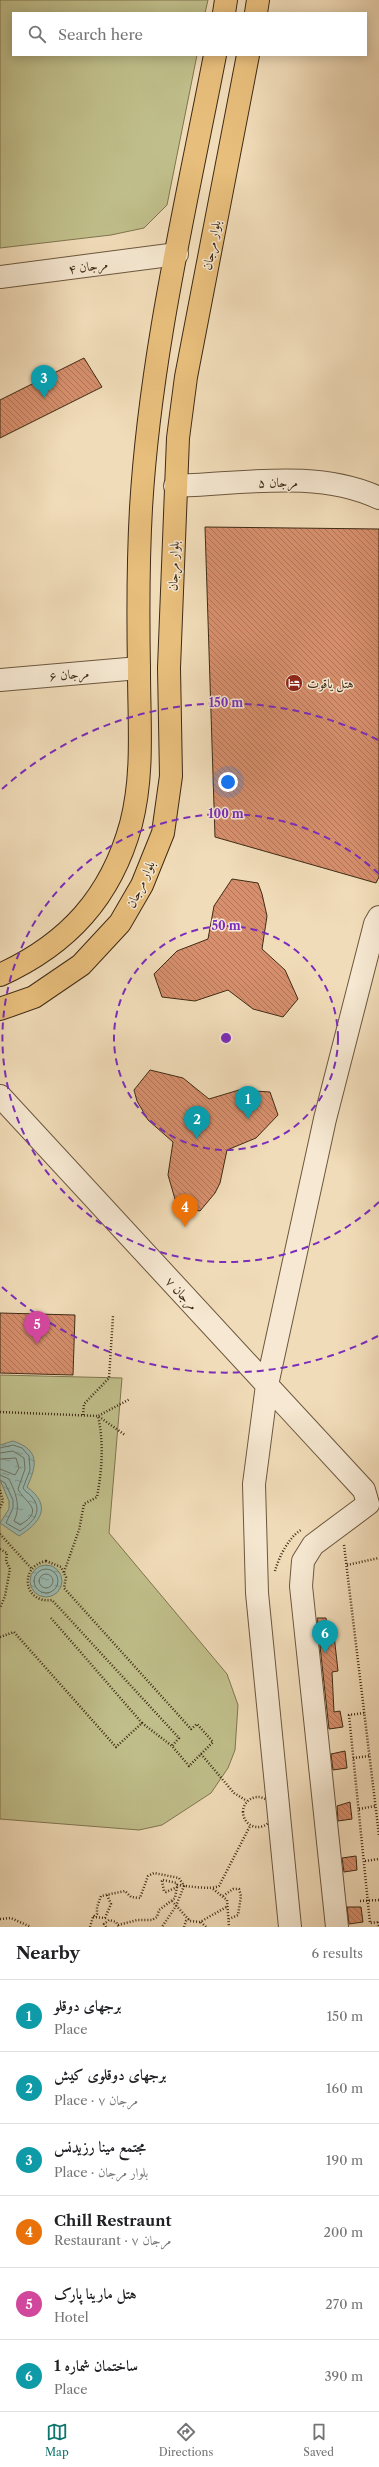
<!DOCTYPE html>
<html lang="en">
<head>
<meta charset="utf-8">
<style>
  :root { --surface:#fff; --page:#f2f2f2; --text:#202124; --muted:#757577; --line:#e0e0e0; --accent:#0f766e }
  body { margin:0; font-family:"Libre Caslon Text",Amiri,serif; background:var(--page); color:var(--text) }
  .you { position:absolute; left:228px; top:782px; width:14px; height:14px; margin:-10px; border:3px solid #fff; border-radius:50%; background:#1a73e8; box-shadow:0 0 0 6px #1a73e833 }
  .badge { display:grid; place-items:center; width:26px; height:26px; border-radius:50%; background:var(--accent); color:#fff; font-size:13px; font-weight:700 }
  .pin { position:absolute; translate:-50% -33px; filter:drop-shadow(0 1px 2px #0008) }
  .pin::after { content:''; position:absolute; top:21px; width:14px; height:12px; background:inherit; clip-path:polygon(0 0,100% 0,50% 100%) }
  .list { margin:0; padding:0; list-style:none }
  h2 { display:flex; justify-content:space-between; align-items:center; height:52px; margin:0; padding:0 16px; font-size:17px }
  h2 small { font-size:13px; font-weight:400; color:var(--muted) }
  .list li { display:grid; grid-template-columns:26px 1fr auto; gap:12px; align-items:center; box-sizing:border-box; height:72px; padding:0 16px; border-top:1px solid var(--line) }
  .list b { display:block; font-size:15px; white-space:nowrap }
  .list p { margin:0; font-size:13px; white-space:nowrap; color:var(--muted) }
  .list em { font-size:13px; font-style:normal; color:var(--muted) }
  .icon { flex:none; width:22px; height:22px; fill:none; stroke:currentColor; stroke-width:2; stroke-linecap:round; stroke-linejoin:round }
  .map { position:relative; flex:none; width:379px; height:1927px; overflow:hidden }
  .search { position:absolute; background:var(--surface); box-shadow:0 2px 10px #0003; left:12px; right:12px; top:12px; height:44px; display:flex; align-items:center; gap:10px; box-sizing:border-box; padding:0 14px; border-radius:0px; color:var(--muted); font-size:15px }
  .sheet { height:484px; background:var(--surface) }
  nav { display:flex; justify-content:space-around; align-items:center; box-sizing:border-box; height:56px; border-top:1px solid var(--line); background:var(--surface); font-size:11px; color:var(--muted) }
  nav a { display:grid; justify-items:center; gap:2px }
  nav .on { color:var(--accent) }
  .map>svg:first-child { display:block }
</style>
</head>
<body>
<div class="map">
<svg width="379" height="1927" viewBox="0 0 379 1927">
  <defs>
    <pattern id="water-ripples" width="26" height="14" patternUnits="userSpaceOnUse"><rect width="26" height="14" fill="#9bbbb1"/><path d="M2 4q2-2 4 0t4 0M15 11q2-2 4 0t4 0" fill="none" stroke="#80988f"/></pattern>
    <pattern id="building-back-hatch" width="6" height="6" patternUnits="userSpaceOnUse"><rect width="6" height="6" fill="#d78f6d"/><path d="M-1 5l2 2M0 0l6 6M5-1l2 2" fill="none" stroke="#b07558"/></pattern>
  </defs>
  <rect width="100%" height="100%" fill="#f1dcb9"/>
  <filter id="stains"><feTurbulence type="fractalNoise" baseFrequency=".005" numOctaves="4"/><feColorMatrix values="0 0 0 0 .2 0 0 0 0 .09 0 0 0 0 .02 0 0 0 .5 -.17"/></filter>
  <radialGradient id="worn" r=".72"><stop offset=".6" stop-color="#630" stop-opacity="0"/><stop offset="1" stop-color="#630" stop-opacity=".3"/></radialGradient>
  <path fill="#c0bf8b" stroke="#807550" d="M0,0H208L205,13H13V55H197L167,205L144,228L111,235L0,248Z
    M0,1375L122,1378L109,1533L227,1674L238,1705L235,1750L228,1768L211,1793L162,1825L139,1830L0,1819Z"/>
  <path fill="url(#water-ripples)" stroke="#768173" d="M13,1441C40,1450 37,1465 27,1487C53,1506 40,1523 19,1536L0,1523L9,1509V1501L0,1480V1445Z
    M30 1581a16 16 0 1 1 32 0a16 16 0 1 1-32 0Z"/>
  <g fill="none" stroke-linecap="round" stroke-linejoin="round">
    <path stroke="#6d7363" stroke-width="1" d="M0,1448L13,1445L22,1448L29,1456L30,1470L23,1488C25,1492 29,1493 32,1497C44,1512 32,1523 20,1531L6,1523L13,1508V1500L5,1483L0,1480
      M0,1453L13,1451L24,1458L25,1469L18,1489C23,1502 47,1509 20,1525L14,1521C21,1507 16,1493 9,1479L0,1475
      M0,1459L16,1458L19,1468L15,1475L0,1469
      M34 1581a12 12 0 1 1 24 0a12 12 0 1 1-24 0Z
      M39 1581a7 7 0 1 1 14 0a7 7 0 1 1-14 0Z"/>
  </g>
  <path fill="url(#building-back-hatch)" stroke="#3f2b15" d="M84,358L102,387L0,438V400Z
    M205,527L379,529V877L376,883L215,837Z
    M232,879L258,883L262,894L267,916L262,949L285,970L298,999L283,1017L253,1009L228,990L195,1001L162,997L154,974L177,951L208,939L214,906Z
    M150,1070L183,1078L209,1099L239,1090L270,1092L278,1115L256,1138L227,1150L220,1183L215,1193L200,1211L177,1206L168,1175L173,1142L148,1120L137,1101L134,1090Z
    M0,1313L75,1315L73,1375L0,1373Z
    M317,1618H326L328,1635H334L338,1671L332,1672L334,1712L340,1711L343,1727L329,1729Z
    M345,1751L347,1768L333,1770L331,1754Z
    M350,1802L352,1819L338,1821L337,1806Z
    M356,1856L357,1870L344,1872L342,1858Z
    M347,1907H361L363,1922L349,1924Z"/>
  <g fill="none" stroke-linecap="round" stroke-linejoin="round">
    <defs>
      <path id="minor" d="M0,277L177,254
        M175,486C242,484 317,469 379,498
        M0,680L139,668
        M0,1096L364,1490L368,1504L313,1545L303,1561L301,1586L337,1927
        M290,1927L257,1593L254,1484L267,1385L325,1119L375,924L379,917"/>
      <path id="major" d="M224,13L226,0
        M256,13L258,0
        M0,975C68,944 111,897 131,824C144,774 139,722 139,671C138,617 138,562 141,508C150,356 186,205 215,55
        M0,1009L34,997L81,965L120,923L142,885L163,833L171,776L169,668L178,438L186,377L248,55"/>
    </defs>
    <use href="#minor" stroke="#6c573e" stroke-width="24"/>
    <use href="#major" stroke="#3f2b15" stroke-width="24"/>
    <path stroke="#3f2b15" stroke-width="2.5" stroke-dasharray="1 2" stroke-linecap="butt" d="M0,1412L98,1416L125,1435
      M83,1415L84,1404L109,1378L113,1316
      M0,1490L3,1501L0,1508
      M0,1534L31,1568
      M344,1545L379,1835
      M0,1549L7,1553L6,1561L10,1569L5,1596L0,1608
      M46,1561L61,1567L66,1577L64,1588L191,1729L197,1724L213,1742L189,1766L172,1746L179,1738L52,1600C24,1604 18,1567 46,1561Z
      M347,1565L379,1558
      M275,1571C279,1557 288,1538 301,1530
      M64,1572L79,1530L84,1504L97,1497C102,1470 104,1443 98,1416L130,1399
      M0,1637L14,1632L116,1747L142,1723L51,1618
      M364,1713L349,1715L370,1923L379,1922
      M142,1723L172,1746
      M201,1754L234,1793L247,1801
      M353,1758L370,1756
      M243 1812a15 15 0 1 1 30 0a15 15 0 1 1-30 0Z
      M359,1809L375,1806
      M365,1861L379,1859
      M163,1880L177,1883V1887L166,1892L164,1891L162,1881Z
      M177,1885C187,1886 211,1890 219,1886L250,1826
      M213,1889L227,1900L229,1927
      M223,1896L233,1889H239L241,1896L238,1915L229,1919
      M172,1901L190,1921L200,1922L228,1906
      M360,1901L379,1900
      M93,1917L105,1918L111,1904L107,1895
      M0,1919L11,1918L31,1927
      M201,1922L206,1927
      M378,1922L379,1927
      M118,1925L137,1920H152L157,1917L159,1910L175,1898L177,1887
      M90,1927L93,1917L97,1914V1907L101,1896L125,1891L131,1897L140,1898L148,1876L154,1873L179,1878L184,1886L176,1906L162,1927
      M106,1927L104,1924L109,1920L116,1922L119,1927
      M184,1927L186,1921L189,1919"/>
    <use href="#minor" stroke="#f6e8d2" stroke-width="22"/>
    <use href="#major" stroke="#e8be7c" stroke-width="22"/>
  </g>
  <g fill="none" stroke="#7b2cbf" stroke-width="2" stroke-dasharray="7 5">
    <circle cx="226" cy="1038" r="112"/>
    <path d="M379 1202A224 224 0 1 1 379 874"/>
    <path d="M378 1336A335 335 0 0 1 2 1287M2 789A335 335 0 0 1 378 740"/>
  </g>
  <defs>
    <symbol id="hotel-disc" viewBox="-11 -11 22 22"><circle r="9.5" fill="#8f2418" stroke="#f6e8d2"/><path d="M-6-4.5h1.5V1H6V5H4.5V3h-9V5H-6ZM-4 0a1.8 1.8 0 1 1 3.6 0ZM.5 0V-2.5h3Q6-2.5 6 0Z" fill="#fff"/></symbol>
  </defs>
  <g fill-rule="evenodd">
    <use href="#hotel-disc" x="284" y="673" width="20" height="20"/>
  </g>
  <g text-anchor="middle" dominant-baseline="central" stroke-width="3" stroke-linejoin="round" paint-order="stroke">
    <g font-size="13" fill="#3f2b15" stroke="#f6e8d2">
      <text transform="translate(211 245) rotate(-79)">بلوار مرجان</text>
      <text transform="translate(88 266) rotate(-8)">مرجان ۴</text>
      <text transform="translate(278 482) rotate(-1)">مرجان ۵</text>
      <text transform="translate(173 566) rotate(-88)">بلوار مرجان</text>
      <text transform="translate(69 674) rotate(-5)">مرجان ۶</text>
      <text transform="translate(140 884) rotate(-65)">بلوار مرجان</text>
      <text transform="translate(182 1293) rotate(47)">مرجان ۷</text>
    </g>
    <g font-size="13" fill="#3f2b15" stroke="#f6e8d2" text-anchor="start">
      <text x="307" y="683">هتل یاقوت</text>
    </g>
  </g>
  <circle cx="226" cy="1038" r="6" fill="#7b2cbf" stroke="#f6e8d2" stroke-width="2"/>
  <g font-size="12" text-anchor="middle" font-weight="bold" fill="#7b2cbf" stroke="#f6e8d2" stroke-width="3" stroke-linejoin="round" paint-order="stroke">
    <text x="226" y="707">150 m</text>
    <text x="226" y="818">100 m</text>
    <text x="226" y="930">50 m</text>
  </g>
  <rect width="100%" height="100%" filter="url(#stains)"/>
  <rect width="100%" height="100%" fill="url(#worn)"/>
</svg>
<div class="you"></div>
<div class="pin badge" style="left:248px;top:1119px;background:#0f9aa8">1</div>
<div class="pin badge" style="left:197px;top:1139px;background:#0f9aa8">2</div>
<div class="pin badge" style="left:44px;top:398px;background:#0f9aa8">3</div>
<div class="pin badge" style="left:185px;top:1227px;background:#e8710a">4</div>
<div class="pin badge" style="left:37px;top:1344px;background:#d1479c">5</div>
<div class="pin badge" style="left:325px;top:1653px;background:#0f9aa8">6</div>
<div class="search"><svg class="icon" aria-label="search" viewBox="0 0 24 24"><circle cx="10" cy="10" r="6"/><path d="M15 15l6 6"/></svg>Search here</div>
</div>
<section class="sheet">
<h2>Nearby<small>6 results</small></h2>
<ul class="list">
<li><span class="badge" style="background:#0f9aa8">1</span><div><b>برجهای دوقلو</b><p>Place</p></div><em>150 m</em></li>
<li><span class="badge" style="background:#0f9aa8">2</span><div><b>برجهای دوقلوی کیش</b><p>Place · مرجان ۷</p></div><em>160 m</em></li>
<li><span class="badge" style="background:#0f9aa8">3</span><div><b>مجتمع مینا رزیدنس</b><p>Place · بلوار مرجان</p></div><em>190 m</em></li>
<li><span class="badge" style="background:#e8710a">4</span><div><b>Chill Restraunt</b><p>Restaurant · مرجان ۷</p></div><em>200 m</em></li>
<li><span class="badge" style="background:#d1479c">5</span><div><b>هتل مارینا پارک</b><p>Hotel</p></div><em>270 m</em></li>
<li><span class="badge" style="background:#0f9aa8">6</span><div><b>ساختمان شماره 1</b><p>Place</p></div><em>390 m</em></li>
</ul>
</section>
<nav>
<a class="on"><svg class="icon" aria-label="map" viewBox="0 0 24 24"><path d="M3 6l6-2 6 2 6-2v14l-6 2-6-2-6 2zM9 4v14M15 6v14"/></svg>Map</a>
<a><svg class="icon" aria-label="directions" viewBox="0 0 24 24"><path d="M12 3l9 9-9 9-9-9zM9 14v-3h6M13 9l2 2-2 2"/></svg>Directions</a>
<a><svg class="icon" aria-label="saved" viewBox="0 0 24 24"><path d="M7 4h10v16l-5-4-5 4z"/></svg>Saved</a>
</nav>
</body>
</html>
